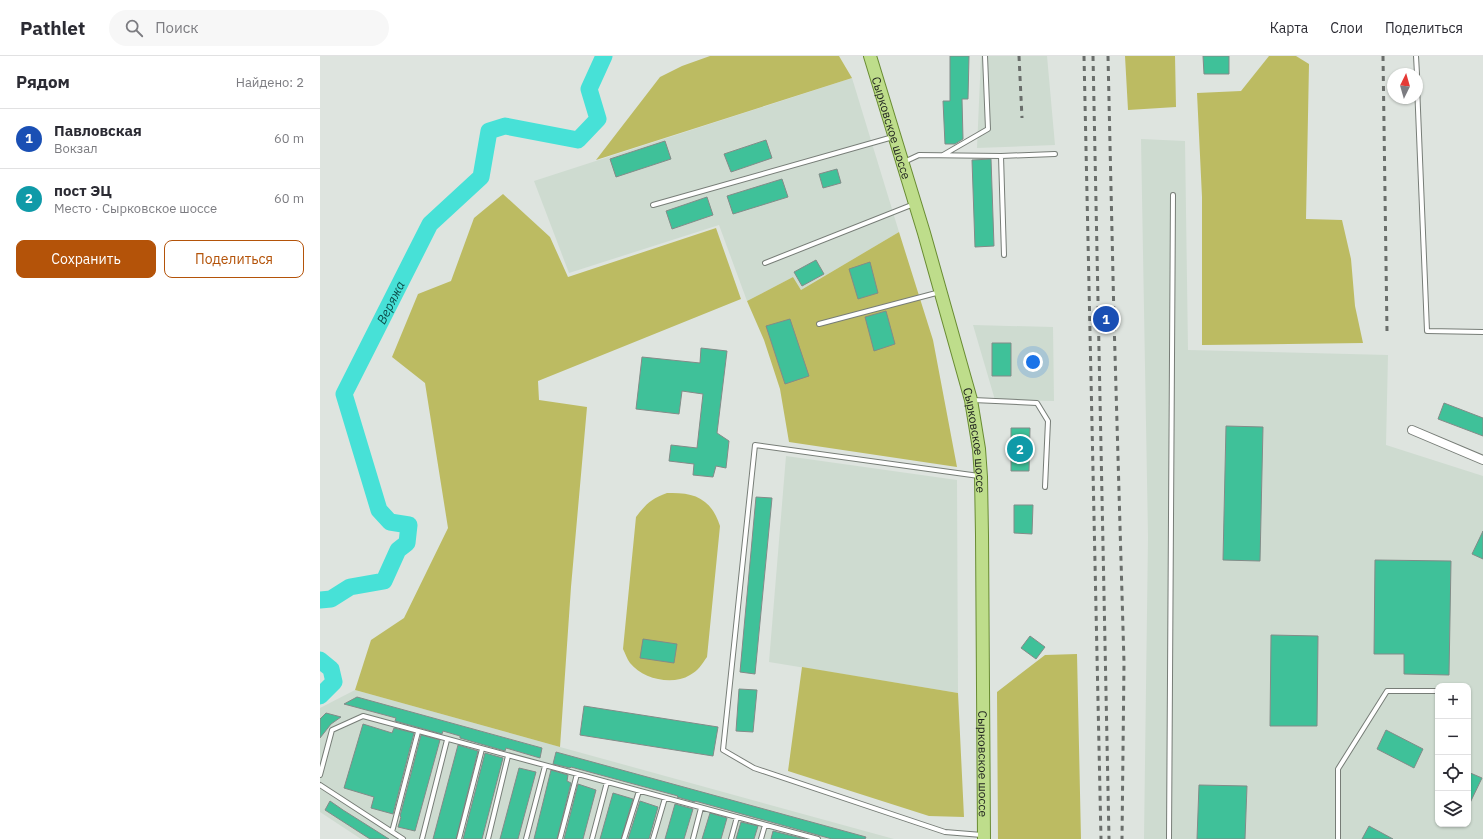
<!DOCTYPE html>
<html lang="ru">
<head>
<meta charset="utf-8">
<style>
  :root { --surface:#fff; --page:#f7f7f7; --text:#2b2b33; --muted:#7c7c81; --line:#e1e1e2; --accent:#b45309 }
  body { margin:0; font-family:"IBM Plex Sans",sans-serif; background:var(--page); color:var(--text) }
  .controls { position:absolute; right:12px; bottom:12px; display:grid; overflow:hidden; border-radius:8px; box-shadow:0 1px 3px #0004 }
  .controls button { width:36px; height:36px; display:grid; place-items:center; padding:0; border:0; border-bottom:1px solid var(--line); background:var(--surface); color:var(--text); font:20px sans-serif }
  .compass { position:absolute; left:1067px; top:12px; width:36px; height:36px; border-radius:50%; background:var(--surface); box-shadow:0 1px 3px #0004; rotate:5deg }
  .you { position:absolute; left:713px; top:306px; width:14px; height:14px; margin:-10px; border:3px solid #fff; border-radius:50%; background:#1a73e8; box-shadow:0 0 0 6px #1a73e833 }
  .badge { display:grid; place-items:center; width:26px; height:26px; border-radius:50%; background:var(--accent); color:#fff; font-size:13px; font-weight:700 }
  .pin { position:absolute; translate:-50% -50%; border:2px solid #fff; box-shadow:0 1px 4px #0006 }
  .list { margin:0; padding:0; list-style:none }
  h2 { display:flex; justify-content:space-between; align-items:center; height:52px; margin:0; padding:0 16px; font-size:17px }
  h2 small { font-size:13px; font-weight:400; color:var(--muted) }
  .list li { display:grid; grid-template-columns:26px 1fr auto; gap:12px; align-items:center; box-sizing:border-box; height:60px; padding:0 16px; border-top:1px solid var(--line) }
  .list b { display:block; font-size:15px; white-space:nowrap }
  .list p { margin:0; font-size:13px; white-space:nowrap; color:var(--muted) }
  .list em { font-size:13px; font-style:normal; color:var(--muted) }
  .actions { display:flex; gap:8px; padding:12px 16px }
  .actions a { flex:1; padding:9px 0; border:1px solid var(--accent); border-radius:8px; text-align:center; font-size:14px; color:var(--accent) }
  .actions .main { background:var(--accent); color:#fff }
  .icon { flex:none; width:22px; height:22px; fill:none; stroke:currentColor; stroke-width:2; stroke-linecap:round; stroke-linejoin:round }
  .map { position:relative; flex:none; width:1163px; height:783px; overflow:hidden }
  header { display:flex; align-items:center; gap:24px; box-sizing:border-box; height:56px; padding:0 20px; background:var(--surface); border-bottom:1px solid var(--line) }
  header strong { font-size:19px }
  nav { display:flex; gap:22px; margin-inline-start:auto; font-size:14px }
  .search { width:280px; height:36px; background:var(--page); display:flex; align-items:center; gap:10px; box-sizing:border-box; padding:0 14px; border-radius:22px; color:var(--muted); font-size:15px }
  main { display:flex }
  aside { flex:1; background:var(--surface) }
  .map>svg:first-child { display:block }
</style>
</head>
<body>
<header>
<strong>Pathlet</strong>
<div class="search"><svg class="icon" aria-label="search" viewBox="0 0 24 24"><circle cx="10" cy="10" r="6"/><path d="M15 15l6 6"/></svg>Поиск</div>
<nav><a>Карта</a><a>Слои</a><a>Поделиться</a></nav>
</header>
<main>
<aside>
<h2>Рядом<small>Найдено: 2</small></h2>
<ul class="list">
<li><span class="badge" style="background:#1a4fb4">1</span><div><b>Павловская</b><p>Вокзал</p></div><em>60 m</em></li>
<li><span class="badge" style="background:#0f9aa8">2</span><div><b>пост ЭЦ</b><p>Место · Сырковское шоссе</p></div><em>60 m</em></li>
</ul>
<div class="actions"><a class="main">Сохранить</a><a>Поделиться</a></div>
</aside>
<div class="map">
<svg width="1163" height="783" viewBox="0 0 1163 783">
  <rect width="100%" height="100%" fill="#dee4df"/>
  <path fill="#cedbd0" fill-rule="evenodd" d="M661,0H727L735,89L657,92Z
    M532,22L579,176L481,234L473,221L427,245L399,169L249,217L214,125Z
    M821,83L865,85L868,294L1068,299L1066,389L1163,420V783H824L828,481ZM1118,630H1148V768H1118Z
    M653,269L733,271L734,345L675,344Z
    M466,400L637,424L638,637L449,606Z
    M35,634L240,691L574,783H41L0,756V652Z"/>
  <path fill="#bcbb62" d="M390,0H519L532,22L276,104L340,21L362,10Z
    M805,0H855L856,51L808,54Z
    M949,0H976L989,8L986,163L1022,164L1031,203L1035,250L1043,287L882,289V141L877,37L921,35Z
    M183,138L230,181L248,221L396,172L421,243L218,325L219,344L267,351L251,531L240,691L35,634L51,584L84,562L128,472L105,327L72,301L98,238L131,225L154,162Z
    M579,176L613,284L637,411L469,386L460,333L444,284L427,245L473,221L481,234Z
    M347,437C374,436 391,442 400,470L387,601C382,608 378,615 370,619C352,630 323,623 310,607C307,603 305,597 303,593L316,461C326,448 331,443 347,437Z
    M757,598L761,783H678L677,636L725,599Z
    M482,611L638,637L644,761L609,760L468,715Z"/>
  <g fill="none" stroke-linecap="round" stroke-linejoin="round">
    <g stroke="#47e1d7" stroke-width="17">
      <path id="s1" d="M0,544L11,543L30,531L64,525L78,494L87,487L89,469L70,466L59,454L24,338L110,168L161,121L169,75L185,70L258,84L278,63L269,33L284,0"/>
      <path d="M0,604L11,613L14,626L0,640"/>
    </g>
  </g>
  <path fill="#3fc199" stroke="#838b88" d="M630,0H649L648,43H642L643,83L635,88H625L623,45H630Z
    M883,0H909V18H884Z
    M446,84L452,102L411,116L404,98Z
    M345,85L351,103L296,121L290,103Z
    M671,103L674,190L655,191L652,104Z
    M517,113L521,127L503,132L499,118Z
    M462,123L468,141L413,158L407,140Z
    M387,141L393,159L352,173L346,155Z
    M496,204L504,218L482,230L474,216Z
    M550,206L558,237L538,243L529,213Z
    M566,255L575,288L554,295L545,261Z
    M470,263L489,320L465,328L446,270Z
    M672,287H691V320H672Z
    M381,292L407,295L397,377L409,385L406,412L396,410L393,421L373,419L374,408L349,405L351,389L377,392L383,338L362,335L359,358L316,353L322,301L380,307Z
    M1124,347L1163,362V380L1118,363Z
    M906,370L943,371L940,505L903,504Z
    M691,372H710L709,415H691Z
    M436,441L452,442L435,618L420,616Z
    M694,449H713L712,478L694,477Z
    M1163,475V503L1152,498Z
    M1055,504L1131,505L1129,619L1084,618V598H1054Z
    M951,579L998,580L997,670H950Z
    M710,580L725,591L716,603L701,592Z
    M323,583L357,588L354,607L320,602Z
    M419,633L437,634L433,676L416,675Z
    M37,641L222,692L220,702L186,692L185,695L140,682V680L123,675L122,678L75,665L76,662L24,648Z
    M264,650L398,671L393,700L260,679Z
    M6,657L21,661L11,668L0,682V663Z
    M43,668L72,677L74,672L94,677L73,758L51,752L54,741L24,732Z
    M1066,674L1103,693L1094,712L1057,693Z
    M101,679L120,684L95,775L78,771L81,761L80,760Z
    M138,689L158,695L136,783H113Z
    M236,696L546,781L545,783H512L375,745V746L357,741L358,740L251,711L250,712L233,708Z
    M165,697L183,702L162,783H143Z
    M199,712L216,716L198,783H180Z
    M231,714L248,719L247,725L251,727L237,783H214Z
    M1148,716L1162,722L1148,751Z
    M258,728L276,734L263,783H244Z
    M879,729L927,730L925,783H877Z
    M293,737L313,743L301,783H280Z
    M10,745L23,754L69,783H50L5,754Z
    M320,745L338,751L329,783H308Z
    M355,748L373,753L364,783H345Z
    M390,757L407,762L401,783H382Z
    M421,766L438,770L434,783H416Z
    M1049,770L1073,783H1042Z
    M453,775L485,783H451Z"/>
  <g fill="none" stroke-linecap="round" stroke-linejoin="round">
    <defs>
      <path id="lane" d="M1096,0L1097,18
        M1097,29L1107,275L1163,276
        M623,99L668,73L665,0
        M681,100L684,199
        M584,106L599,99L681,100L735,98
        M333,149L573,81
        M445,207L594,148
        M499,268L620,236
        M653,344L717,347L728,365L725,431
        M659,420L435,389L403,694L434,712L625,776L662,779
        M0,719L12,674L43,660L498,783
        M0,729L83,783
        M72,776L98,676
        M102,783L127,684
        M139,783L162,693
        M168,783L188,700
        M206,783L225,710
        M240,783L257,718
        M272,783L287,726
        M304,783L319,735
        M333,783L345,742
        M373,783L381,752
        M411,783L417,761
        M441,783L445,769
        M849,783L853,139
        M1018,783V713L1067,635H1118"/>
      <path id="street" d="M1092,374L1163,404"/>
      <g id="primary">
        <path id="s2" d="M550,0L604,177L651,344L659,393L661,421L662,479L664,783"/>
      </g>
    </defs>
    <use href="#lane" stroke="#777d77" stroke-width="6"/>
    <use href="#street" stroke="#777d77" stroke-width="10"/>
    <use href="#primary" stroke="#698c32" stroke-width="14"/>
    <use href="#lane" stroke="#fff" stroke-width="4"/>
    <use href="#street" stroke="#fff" stroke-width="8"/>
    <use href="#primary" stroke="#bedd8b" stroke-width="12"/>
    <path stroke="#6a6e6b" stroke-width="3" stroke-dasharray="5 5" stroke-linecap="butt" d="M699,0L702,62
      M764,0L781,783
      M773,0L789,783
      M788,0L794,264L804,607L802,783
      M1063,0L1067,275"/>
  </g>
  <g text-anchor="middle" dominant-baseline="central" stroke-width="3.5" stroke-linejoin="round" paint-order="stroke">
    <g font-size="12" fill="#1c1f1d" stroke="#ebf2ec">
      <text stroke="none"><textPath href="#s2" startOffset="75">Сырковское шоссе</textPath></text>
      <text stroke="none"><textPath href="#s2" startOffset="399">Сырковское шоссе</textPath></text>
      <text stroke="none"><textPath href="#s2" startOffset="723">Сырковское шоссе</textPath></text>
    </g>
    <g font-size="13" font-style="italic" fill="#0d4f4c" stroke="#ebf2ec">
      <text stroke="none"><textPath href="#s1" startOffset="391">Веряжа</textPath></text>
    </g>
  </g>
</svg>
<div class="controls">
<button>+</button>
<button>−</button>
<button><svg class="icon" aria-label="locate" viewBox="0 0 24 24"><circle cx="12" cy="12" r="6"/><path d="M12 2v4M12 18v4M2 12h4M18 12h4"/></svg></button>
<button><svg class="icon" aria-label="layers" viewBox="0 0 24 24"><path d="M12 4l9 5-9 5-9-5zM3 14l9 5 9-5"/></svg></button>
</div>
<svg class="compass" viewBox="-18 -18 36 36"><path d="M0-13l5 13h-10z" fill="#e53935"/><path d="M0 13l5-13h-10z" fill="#7c7c81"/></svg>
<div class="you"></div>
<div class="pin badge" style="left:786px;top:263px;background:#1a4fb4">1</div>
<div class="pin badge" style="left:700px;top:393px;background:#0f9aa8">2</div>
</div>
</main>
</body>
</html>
